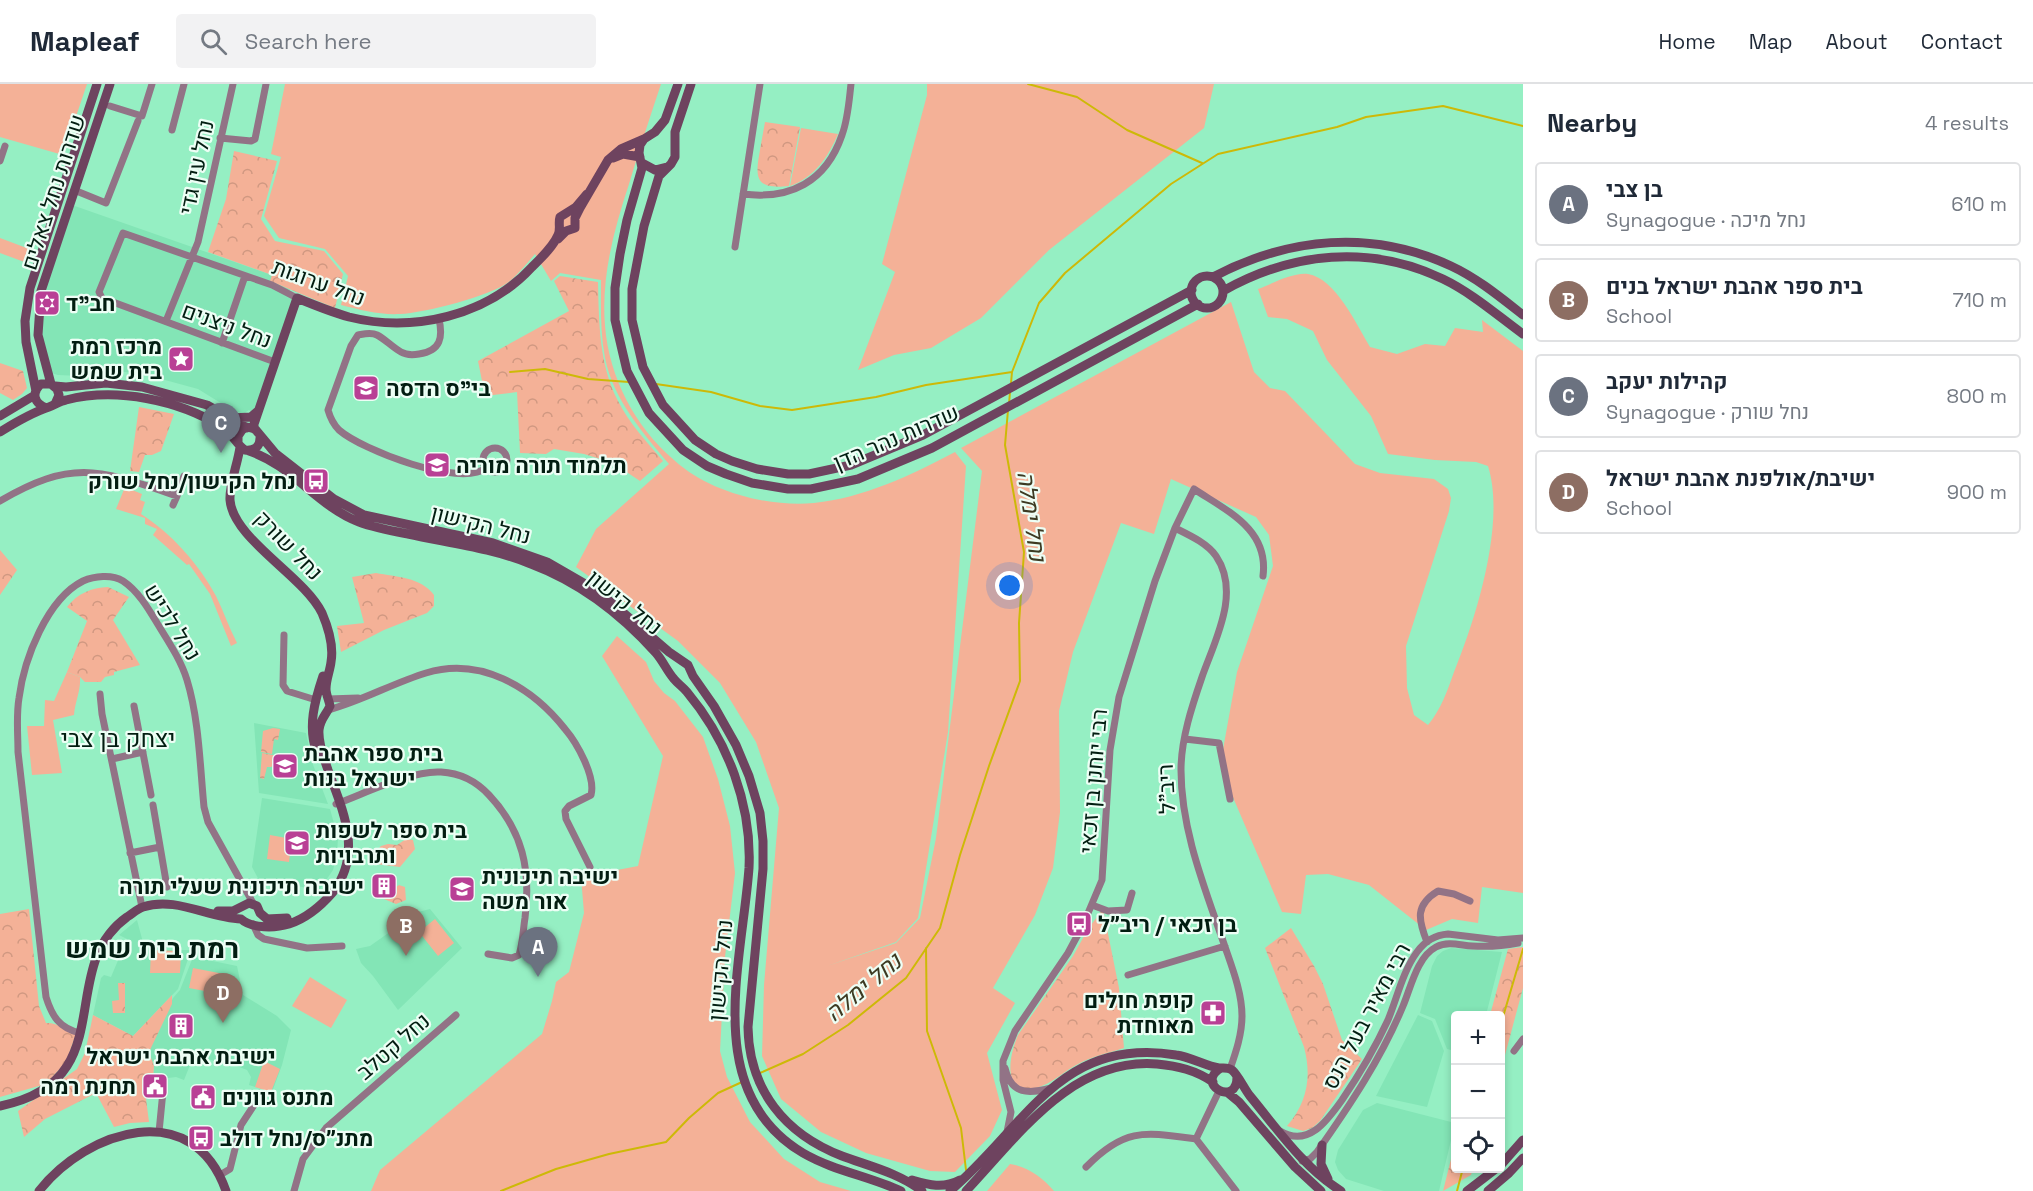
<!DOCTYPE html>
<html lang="en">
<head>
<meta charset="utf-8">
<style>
  :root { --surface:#fff; --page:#f2f2f3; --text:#1f2937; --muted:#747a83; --line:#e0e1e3; --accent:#ea580c }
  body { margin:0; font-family:"Space Grotesk",Heebo,sans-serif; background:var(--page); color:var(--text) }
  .controls { position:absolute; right:18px; bottom:18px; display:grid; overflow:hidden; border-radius:6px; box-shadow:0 3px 9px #0003 }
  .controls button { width:54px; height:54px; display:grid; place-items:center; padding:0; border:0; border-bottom:2px solid var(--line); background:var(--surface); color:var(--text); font:30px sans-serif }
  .you { position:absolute; left:1010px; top:502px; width:21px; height:21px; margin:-15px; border:4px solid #fff; border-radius:50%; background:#1a73e8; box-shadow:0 0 0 9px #1a73e833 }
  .badge { display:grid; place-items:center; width:39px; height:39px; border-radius:50%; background:var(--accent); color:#fff; font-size:20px; font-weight:700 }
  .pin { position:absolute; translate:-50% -50px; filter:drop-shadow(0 2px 3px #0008) }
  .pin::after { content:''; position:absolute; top:32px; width:21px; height:18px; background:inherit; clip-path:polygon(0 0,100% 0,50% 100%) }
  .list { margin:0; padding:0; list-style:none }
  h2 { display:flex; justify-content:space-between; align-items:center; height:78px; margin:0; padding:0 24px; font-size:26px }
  h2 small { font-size:20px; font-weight:400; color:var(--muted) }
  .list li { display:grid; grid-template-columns:39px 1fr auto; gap:18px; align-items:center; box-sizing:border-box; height:84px; margin:0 12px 12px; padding:0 12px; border:2px solid var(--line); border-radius:6px }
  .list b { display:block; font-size:22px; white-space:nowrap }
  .list p { margin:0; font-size:20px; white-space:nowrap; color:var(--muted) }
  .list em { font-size:20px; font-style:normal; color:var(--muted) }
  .icon { flex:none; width:33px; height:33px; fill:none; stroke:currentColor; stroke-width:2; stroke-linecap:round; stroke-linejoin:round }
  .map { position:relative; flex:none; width:1523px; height:1107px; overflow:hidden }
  header { display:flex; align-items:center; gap:36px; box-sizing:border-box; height:84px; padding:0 30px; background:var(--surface); border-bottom:2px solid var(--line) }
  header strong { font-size:28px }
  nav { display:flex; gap:33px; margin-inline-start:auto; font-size:21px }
  .search { width:420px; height:54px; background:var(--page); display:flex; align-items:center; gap:15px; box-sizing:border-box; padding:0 21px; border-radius:6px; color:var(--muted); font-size:22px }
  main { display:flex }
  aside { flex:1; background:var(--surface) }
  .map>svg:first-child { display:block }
</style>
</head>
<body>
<header>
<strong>Mapleaf</strong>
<div class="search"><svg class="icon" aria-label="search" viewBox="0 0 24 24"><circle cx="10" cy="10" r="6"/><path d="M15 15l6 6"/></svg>Search here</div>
<nav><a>Home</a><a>Map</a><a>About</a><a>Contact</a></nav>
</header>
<main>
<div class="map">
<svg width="1523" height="1107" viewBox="0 0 1523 1107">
  <defs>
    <pattern id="park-crowns" width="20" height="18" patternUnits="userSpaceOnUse" patternTransform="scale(1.5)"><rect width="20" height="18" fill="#f4b197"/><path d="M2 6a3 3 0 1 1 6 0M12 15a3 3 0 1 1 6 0" fill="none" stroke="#d09881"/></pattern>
  </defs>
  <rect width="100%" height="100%" fill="#95efc3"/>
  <path fill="#83e5b6" d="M72,121L272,191L271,197L290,205L288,212L293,216L254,330L249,326L243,330L232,326L198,305L143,290L107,286L94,287L80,292L58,291L51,289L42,255L44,207Z
    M254,639L306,649L312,678L328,720L259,709Z
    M262,714L330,725L338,754L337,770L333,786L320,805L260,798L252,783Z
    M430,825L462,864L398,926L373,892L361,879L356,865L370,862L418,828Z
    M137,836L145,866H191L178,905L133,952L93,931L101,894L104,891L111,893L127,855L119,851Z
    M1451,864L1502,868L1486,931L1456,932L1455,967L1447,965L1435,935L1420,929L1432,882L1437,872L1443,867Z
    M193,873L237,882L243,911L277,932L291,946L282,981L272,1008L249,1001L251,993L247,986L229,979L214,977L199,972L192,976L184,996L176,993L153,996L154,982L148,968L173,914L180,906Z
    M1418,931L1432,937L1444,967L1427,1023L1376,1012Z
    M1377,1019L1455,1039L1439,1107H1384L1346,1095L1338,1086L1335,1078L1338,1066L1363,1026Z"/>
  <path fill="#f4b197" d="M0,0H87L63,71L0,53Z
    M285,0H661C650,33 639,66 629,100C614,146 601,192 605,242C609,293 635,343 674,376C709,408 767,423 814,419C863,414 912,391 955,368L966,382L948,648L918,834L896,858L827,882L896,859L920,834L936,754L982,387L961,364L1231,218L1254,288L1270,304L1285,307L1355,380L1380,389L1434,395L1448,405L1451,414L1449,427L1406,562L1407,604L1414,631L1428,641C1441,625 1447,608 1454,588C1476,534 1506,439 1488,382L1476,378L1435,376L1388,370L1371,332L1327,276L1313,247L1287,235L1268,233L1258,205C1271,200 1294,188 1308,190C1335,194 1357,241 1370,263L1397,270L1425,260L1445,262L1455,244L1483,248L1482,236L1523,267V809L1482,803L1478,839L1452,835L1426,846L1369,801L1328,790L1306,791L1301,830L1282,828L1229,704L1222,671L1237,588L1273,482L1269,451L1256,433L1171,395L1154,450L1121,439L1073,568L1059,627L1060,728L1053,784L1035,831L993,904L1015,919L987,969L1002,1026L990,1052L955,1088L930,1087L866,1069L821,1048L781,1015L762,972L764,901L779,724L756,658L720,599L678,557L576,483L596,445L669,380C643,349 613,315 605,274C600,248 601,222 601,196L560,189L551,197L535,170C527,179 519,189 510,197C492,212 424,229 400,230C379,231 361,226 341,221L348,192L325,165L279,154L264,132L281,73L271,70Z
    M927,0H1214L1204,44L1049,166L981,234L931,264L894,271L858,286L895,188L882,180L927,11Z
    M801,44L838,50C828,73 815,93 790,102Z
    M0,154L32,166L27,179L0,169Z
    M125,403L142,410L140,416L145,418L141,430C171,449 199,480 216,512C224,528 229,544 237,559L231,562L210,510L189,480L187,481L153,451L157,445L145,440V434L116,425Z
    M617,552L646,578L654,597L664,609L675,617L703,653L718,695L730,742L735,789L725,873L720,967L727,993L750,1038L784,1075L820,1098L851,1107H371L380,1086L542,950L552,917L556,898L569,888L584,829L581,793L638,782L663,672L602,572Z
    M67,588L80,593C81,607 75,617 74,631L53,636L62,689L32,691L27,642H44L45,616L54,617Z
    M270,751L292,755L289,778L267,775Z
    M435,835L454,859L438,872L419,848Z
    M151,866L181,867L180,889H150Z
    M193,884L224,890L220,910L189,904Z
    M310,893L347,916L331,944L292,922Z
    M264,977L280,985L271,1008L255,1003Z
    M1010,1080C1028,1083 1042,1093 1054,1107H987Z"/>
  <path fill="url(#park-crowns)" d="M765,38L800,43L789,102C761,105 754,99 759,72C761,60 763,49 765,38Z
    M234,67L277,77L261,135L275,157L324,167L343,190L335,224L270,197L272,191L208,168L226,115Z
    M560,192L598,198C599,239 599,280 618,317C629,339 647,358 663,377L640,397L613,379L584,370L554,365L546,370L520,369L517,308L485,312L478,277L569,227L554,197Z
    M0,279L23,287L27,304L22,310L13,316L0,309Z
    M139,323L174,330L161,367L152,371H145L139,388L130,387Z
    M0,466L17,486L0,511Z
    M376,489C396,493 421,493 434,511V522L427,529L384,546L341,568L337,542L364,539L352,493Z
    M108,503L129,513L113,536L140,581L114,588V591L105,593L101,598H85L80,593L67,588L87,537L67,523C78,509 91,504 108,503Z
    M273,644L280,645L278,656L274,655L272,670L261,668L263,647Z
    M262,669L278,672L277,679L271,683H267L264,695L260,694Z
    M406,755L413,756L415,765L400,783L376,780V767L381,762L388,760L397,761Z
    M399,801L405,803L406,816L396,820L384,815L386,810Z
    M29,825L39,922L46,939C61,939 63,947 76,950L66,978L46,1000L0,1013V830Z
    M1103,825L1119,904L1124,964C1109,969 1093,972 1080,979C1065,986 1052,1000 1036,1004C1000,1012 1010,969 1018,951L1073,872L1088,845Z
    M1291,844L1314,882L1323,900L1342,956L1362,975L1320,1037L1312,1044L1303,1047L1287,1042C1307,1019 1312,993 1304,963L1265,864Z
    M1523,863V904L1501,986L1500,932L1490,931L1508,865Z
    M118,899H125V929H113L112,917L119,916Z
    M172,911V920L149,968L154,982L153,995L144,999L149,1038L130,1039L114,1043L96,1009L45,1035L24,1053L18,1027L77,985L85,969L93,931L133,952Z
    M1455,1059L1456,1084L1473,1085L1471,1091L1443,1107Z"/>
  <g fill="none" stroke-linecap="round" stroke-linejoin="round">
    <path stroke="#cdb907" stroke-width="2" d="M1028,0L1077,13L1127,46L1202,79
      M510,288L545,285L588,295L629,298
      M1011,299L1012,288L1039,219L1065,189L1171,100L1218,70L1337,43L1366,33L1443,22L1523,42
      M656,300L711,308L760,322L792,326L876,313L926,301L1012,288
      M1009,320L1010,308
      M926,864L927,947L961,1044L966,1086
      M1500,943L1523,865
      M760,989L803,970L848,941L906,894L940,844L960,771L989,682L1020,597L1019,539L1024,468L1005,361L1008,326
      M501,1107L556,1085L609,1070L666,1058L689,1034L718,1009L742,998
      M1457,1107L1463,1084"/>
    <path stroke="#927386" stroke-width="7" d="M110,22L142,32L152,0
      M172,46L184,0
      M220,54L251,57L255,55L266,0
      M0,77L5,62
      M74,106L106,119L138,37
      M743,110C790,116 826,98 842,51C848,35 849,17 851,0
      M735,163L760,0
      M439,235C443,253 441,267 419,270C413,271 406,271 401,268C392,263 385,255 377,251C371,248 364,250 358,251L351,262L328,326C330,333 333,340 339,346C362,366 460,404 486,384
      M166,237L198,158L233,0
      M222,259L245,192
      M275,278L102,214L99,208L123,149L272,201L297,214
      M483 376a12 12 0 1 1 24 0a12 12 0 1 1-24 0Z
      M0,417C74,374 100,386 177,412L184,392
      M173,421L177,412
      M1175,444C1189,451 1207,459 1216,472C1241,509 1215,556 1202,593C1192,622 1181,655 1181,686C1181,745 1204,802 1223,857C1231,881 1242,907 1242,932C1242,950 1236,968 1230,985
      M284,551L283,601L287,607L316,616
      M100,610L102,630L142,823
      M328,615L358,614
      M134,622L151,711
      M328,626C362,617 393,599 426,589C480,572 532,603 565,645C577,659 596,693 591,711L569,722L565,727L566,735L590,783
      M1185,655L1219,659L1230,715
      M112,675L143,668
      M336,720C364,710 411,686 441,688C460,689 476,697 489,711C523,747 531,786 525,834C523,846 523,859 519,871L512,874L488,870
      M153,721L167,803
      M130,769L160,763
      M1092,821L1108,827L1127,826L1132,809
      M253,840L258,851L264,855L307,864L342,862
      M1427,858C1418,835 1415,821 1438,807L1454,810L1470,817
      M1128,891L1225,862
      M80,949C59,944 52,932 46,913L18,668C18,650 16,632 19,614C24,575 47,515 83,497C94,492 112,490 123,497C138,507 148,524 157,539C168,557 181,576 187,596C199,635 200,682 204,723L208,738L253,819
      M1514,967L1523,955
      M1005,984C1011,1011 1029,1010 1051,1004
      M1280,1047C1308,1064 1327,1037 1342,1016C1359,991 1375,964 1388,936C1397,914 1403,887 1417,868C1425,857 1435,851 1448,850L1498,856L1523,854
      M159,1048L164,997
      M1007,1048L1011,1028L1003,996V977L1015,947L1068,869L1083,841L1102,796L1110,666L1119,613L1155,497L1175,444L1194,405C1227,427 1269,445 1263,492
      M1196,1055L1236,1107
      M1196,1055L1219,1007
      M1302,1077L1310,1075L1317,1068C1350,1021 1381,975 1403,922C1411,903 1417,873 1436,863C1448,857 1459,861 1472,862C1488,863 1503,862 1518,859
      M1086,1083C1125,1043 1145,1048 1196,1055
      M220,1091L230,1085L241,1041L258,1015
      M294,1107L303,1075L326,1044L456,931"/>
    <path stroke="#6e435f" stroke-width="9" d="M678,0L665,36L655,48L644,55L640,61L639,69L642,84L627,136L620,170L615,204V236L627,287L649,329L683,366L707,382L726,390L752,399L788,405H811L858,395L932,364L1198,220
      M691,0L675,48V73L671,80L659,92L644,142L632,205V236L643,283L663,321L695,356L716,370L732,377L757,385L788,390H809L851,381L923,351L1192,206
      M613,74L623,70L640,73
      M642,79L655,86L667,83
      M558,155L566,147L575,144V134L580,124L608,76L621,65L644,55
      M1191 208a16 16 0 1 1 32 0a16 16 0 1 1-32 0Z
      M1213,193C1289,153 1372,145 1451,182C1477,194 1500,213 1523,231
      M1223,207C1292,168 1370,160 1443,195C1472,209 1497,231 1523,250
      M51,300L38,251L41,207L110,0
      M55,302L66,303L106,299L142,303L207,321L247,344
      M36,307L26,258L25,237L30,204L97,0
      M46,324C34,319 31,309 41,300H51L57,305L59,311L55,320
      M0,332L35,311
      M231,334L251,333L258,327
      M254,345V340L297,214C314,221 331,228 349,233C413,249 487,232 532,183C541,174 553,163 558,151C561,145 558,139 560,133L576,123L587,110
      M0,348C16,338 31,329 49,323C55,321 60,317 66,316C116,303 179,316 222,343C232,349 236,360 245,366C254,367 260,363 260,354
      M238,359V352L242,346L247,343L255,345L275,369L334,415L364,431L493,459L547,478L599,508L669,568L688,581L693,592L714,622L736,661L749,692L760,729L763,757V785L748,943C749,1006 785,1050 842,1072C869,1082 899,1089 922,1107
      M249,367C292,381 317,422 359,438C375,444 392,447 408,450C449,459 492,464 531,480C579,498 622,531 656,569C663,577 667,587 674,595C678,600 683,603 687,608C728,657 752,721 749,784C742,880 701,1008 803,1069C834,1087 869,1092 901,1107
      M317,669C307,643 315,616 323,592
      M218,827H233L249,819L257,822L260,829L267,835L287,834
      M1221,984C1194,1000 1237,1024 1237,993
      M1227,1008L1239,1018L1295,1083L1321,1107
      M0,1022C124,997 54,885 127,833C132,830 137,825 143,823C176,812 208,834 241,835C252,845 276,844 289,840C307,834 321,822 333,808C363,769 343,727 328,686C324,674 318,660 319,646C320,635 326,631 330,622C329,616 326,611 326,605C326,595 330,587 331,578C334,561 328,543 322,529C304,492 233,455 230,416C229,401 238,379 240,363
      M1322,1061L1321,1080L1328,1095
      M1500,1082L1523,1056
      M912,1096C929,1101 943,1105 960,1096
      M39,1107C87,1046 193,1012 226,1107
      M950,1107C1025,1044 1059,952 1176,971C1191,973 1206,982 1219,984C1224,984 1228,983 1232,986C1238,991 1245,1006 1250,1012C1278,1046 1304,1084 1341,1107
      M966,1107C1018,1052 1072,973 1157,980C1178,982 1195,986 1213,998
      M1467,1107L1497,1084
      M1488,1107L1509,1089L1523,1074"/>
  </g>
  <defs>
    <symbol id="synagogue-square" viewBox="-11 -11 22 22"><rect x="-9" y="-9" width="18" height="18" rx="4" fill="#b94095" stroke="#edfef5"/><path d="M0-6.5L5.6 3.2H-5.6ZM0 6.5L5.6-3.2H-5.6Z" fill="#fff"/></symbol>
    <symbol id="sight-square" viewBox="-11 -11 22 22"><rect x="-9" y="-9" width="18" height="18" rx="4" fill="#b94095" stroke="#edfef5"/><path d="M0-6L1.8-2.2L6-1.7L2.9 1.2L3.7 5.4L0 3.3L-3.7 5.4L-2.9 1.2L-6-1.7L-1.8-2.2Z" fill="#fff"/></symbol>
    <symbol id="school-square" viewBox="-11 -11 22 22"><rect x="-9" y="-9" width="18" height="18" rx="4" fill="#b94095" stroke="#edfef5"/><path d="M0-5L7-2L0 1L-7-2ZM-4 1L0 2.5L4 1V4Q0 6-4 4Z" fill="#fff"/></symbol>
    <symbol id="bus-square" viewBox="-11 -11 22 22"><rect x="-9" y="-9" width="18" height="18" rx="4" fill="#b94095" stroke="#edfef5"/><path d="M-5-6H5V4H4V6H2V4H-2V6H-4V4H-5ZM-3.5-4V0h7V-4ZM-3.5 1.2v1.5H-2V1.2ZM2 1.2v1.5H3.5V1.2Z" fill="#fff"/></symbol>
    <symbol id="building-square" viewBox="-11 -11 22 22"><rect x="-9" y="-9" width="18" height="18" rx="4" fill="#b94095" stroke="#edfef5"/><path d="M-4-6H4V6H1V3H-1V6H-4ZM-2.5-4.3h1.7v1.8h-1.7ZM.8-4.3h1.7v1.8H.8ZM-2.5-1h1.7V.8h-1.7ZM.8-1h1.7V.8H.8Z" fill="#fff"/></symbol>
    <symbol id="pharmacy-square" viewBox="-11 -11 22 22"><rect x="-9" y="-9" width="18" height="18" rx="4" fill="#b94095" stroke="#edfef5"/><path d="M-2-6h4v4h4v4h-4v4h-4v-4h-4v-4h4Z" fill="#fff"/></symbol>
    <symbol id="civic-square" viewBox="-11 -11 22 22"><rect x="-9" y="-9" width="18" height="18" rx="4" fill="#b94095" stroke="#edfef5"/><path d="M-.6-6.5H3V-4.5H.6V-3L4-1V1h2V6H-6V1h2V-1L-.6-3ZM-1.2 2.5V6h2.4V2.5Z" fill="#fff"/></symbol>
  </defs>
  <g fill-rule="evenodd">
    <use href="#synagogue-square" x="32" y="204" width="30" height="30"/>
    <use href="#sight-square" x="166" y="260" width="30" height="30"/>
    <use href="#school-square" x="351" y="289" width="30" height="30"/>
    <use href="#school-square" x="422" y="366" width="30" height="30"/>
    <use href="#bus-square" x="301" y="382" width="30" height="30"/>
    <use href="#school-square" x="270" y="667" width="30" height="30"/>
    <use href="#school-square" x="282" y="744" width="30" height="30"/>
    <use href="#building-square" x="369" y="787" width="30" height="30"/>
    <use href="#school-square" x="447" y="790" width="30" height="30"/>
    <use href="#bus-square" x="1064" y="825" width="30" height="30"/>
    <use href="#pharmacy-square" x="1198" y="914" width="30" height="30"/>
    <use href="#building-square" x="166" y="927" width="30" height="30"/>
    <use href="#civic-square" x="140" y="987" width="30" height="30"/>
    <use href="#civic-square" x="188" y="998" width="30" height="30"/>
    <use href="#bus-square" x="186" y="1039" width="30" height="30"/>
  </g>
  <g text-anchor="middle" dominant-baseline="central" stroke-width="4.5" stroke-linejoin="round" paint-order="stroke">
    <g font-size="22" fill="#021d11" stroke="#edfef5">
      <text transform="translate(196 83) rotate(-78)">נחל עין גדי</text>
      <text transform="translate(53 108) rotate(-72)">שדרות נחל צאלים</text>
      <text transform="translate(319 198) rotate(20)">נחל ערוגות</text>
      <text transform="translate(227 241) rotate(20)">נחל ניצנים</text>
      <text transform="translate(896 353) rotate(-23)">שדרות נהר הדן</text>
      <text transform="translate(481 440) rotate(14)">נחל הקישון</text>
      <text transform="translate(289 461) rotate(46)">נחל שורק</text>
      <text transform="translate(625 518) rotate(39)">נחל קישון</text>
      <text transform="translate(173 538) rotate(58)">נחל לכיש</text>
      <text transform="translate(1093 697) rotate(-85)">רבי יוחנן בן זכאי</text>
      <text transform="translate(1166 705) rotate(-93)">ריב"ל</text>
      <text transform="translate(720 886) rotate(-85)">נחל הקישון</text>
      <text transform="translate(1366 932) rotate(-62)">רבי מאיר בעל הנס</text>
      <text transform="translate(393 962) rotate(-41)">נחל קטלב</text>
    </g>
    <g font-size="22" font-weight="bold" fill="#021d11" stroke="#edfef5" text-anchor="start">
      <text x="66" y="219">חב"ד</text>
      <text x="162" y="262" text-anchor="end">מרכז רמת<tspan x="162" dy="25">בית שמש</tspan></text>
      <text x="386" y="304">בי"ס הדסה</text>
      <text x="456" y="381">תלמוד תורה מוריה</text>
      <text x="296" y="397" text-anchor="end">נחל הקישון/נחל שורק</text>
      <text x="304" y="669">בית ספר אהבת<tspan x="304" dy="25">ישראל בנות</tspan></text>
      <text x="316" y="746">בית ספר לשפות<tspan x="316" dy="25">ותרבויות</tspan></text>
      <text x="482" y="792">ישיבה תיכונית<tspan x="482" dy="25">אור משה</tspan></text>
      <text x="364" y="802" text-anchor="end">ישיבה תיכונית שעלי תורה</text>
      <text x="1098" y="840">בן זכאי / ריב״ל</text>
      <text x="1194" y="916" text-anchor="end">קופת חולים<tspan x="1194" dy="25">מאוחדת</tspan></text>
      <text x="181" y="972" text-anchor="middle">ישיבת אהבת ישראל</text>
      <text x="136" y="1002" text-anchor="end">תחנת רמה</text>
      <text x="222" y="1013">מתנס גוונים</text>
      <text x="220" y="1054">מתנ״ס/נחל דולב</text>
    </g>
    <g font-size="24" font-style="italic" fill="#3d3a22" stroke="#edfef5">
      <text transform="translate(1032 432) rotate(82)">נחל ימלה</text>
      <text transform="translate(863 903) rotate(-40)">נחל ימלה</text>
    </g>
    <g font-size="24" fill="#021d11" stroke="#edfef5">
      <text x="118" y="654">יצחק בן צבי</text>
    </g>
    <g font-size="28" font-weight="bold" fill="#021d11" stroke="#edfef5">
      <text x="152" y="864">רמת בית שמש</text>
    </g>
  </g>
</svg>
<div class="controls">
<button>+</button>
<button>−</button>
<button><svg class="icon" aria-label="locate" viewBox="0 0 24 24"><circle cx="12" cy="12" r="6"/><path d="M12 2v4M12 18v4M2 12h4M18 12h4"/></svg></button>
</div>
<div class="you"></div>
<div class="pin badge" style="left:538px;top:893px;background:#6b7280">A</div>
<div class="pin badge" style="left:406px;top:872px;background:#8d6e63">B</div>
<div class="pin badge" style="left:221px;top:369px;background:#6b7280">C</div>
<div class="pin badge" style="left:223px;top:939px;background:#8d6e63">D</div>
</div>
<aside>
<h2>Nearby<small>4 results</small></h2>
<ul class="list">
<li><span class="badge" style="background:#6b7280">A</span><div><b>בן צבי</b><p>Synagogue · נחל מיכה</p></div><em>610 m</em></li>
<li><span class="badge" style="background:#8d6e63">B</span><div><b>בית ספר אהבת ישראל בנים</b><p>School</p></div><em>710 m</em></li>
<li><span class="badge" style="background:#6b7280">C</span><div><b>קהילות יעקב</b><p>Synagogue · נחל שורק</p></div><em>800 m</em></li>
<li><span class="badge" style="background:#8d6e63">D</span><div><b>ישיבת/אולפנת אהבת ישראל</b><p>School</p></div><em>900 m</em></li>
</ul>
</aside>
</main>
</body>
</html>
